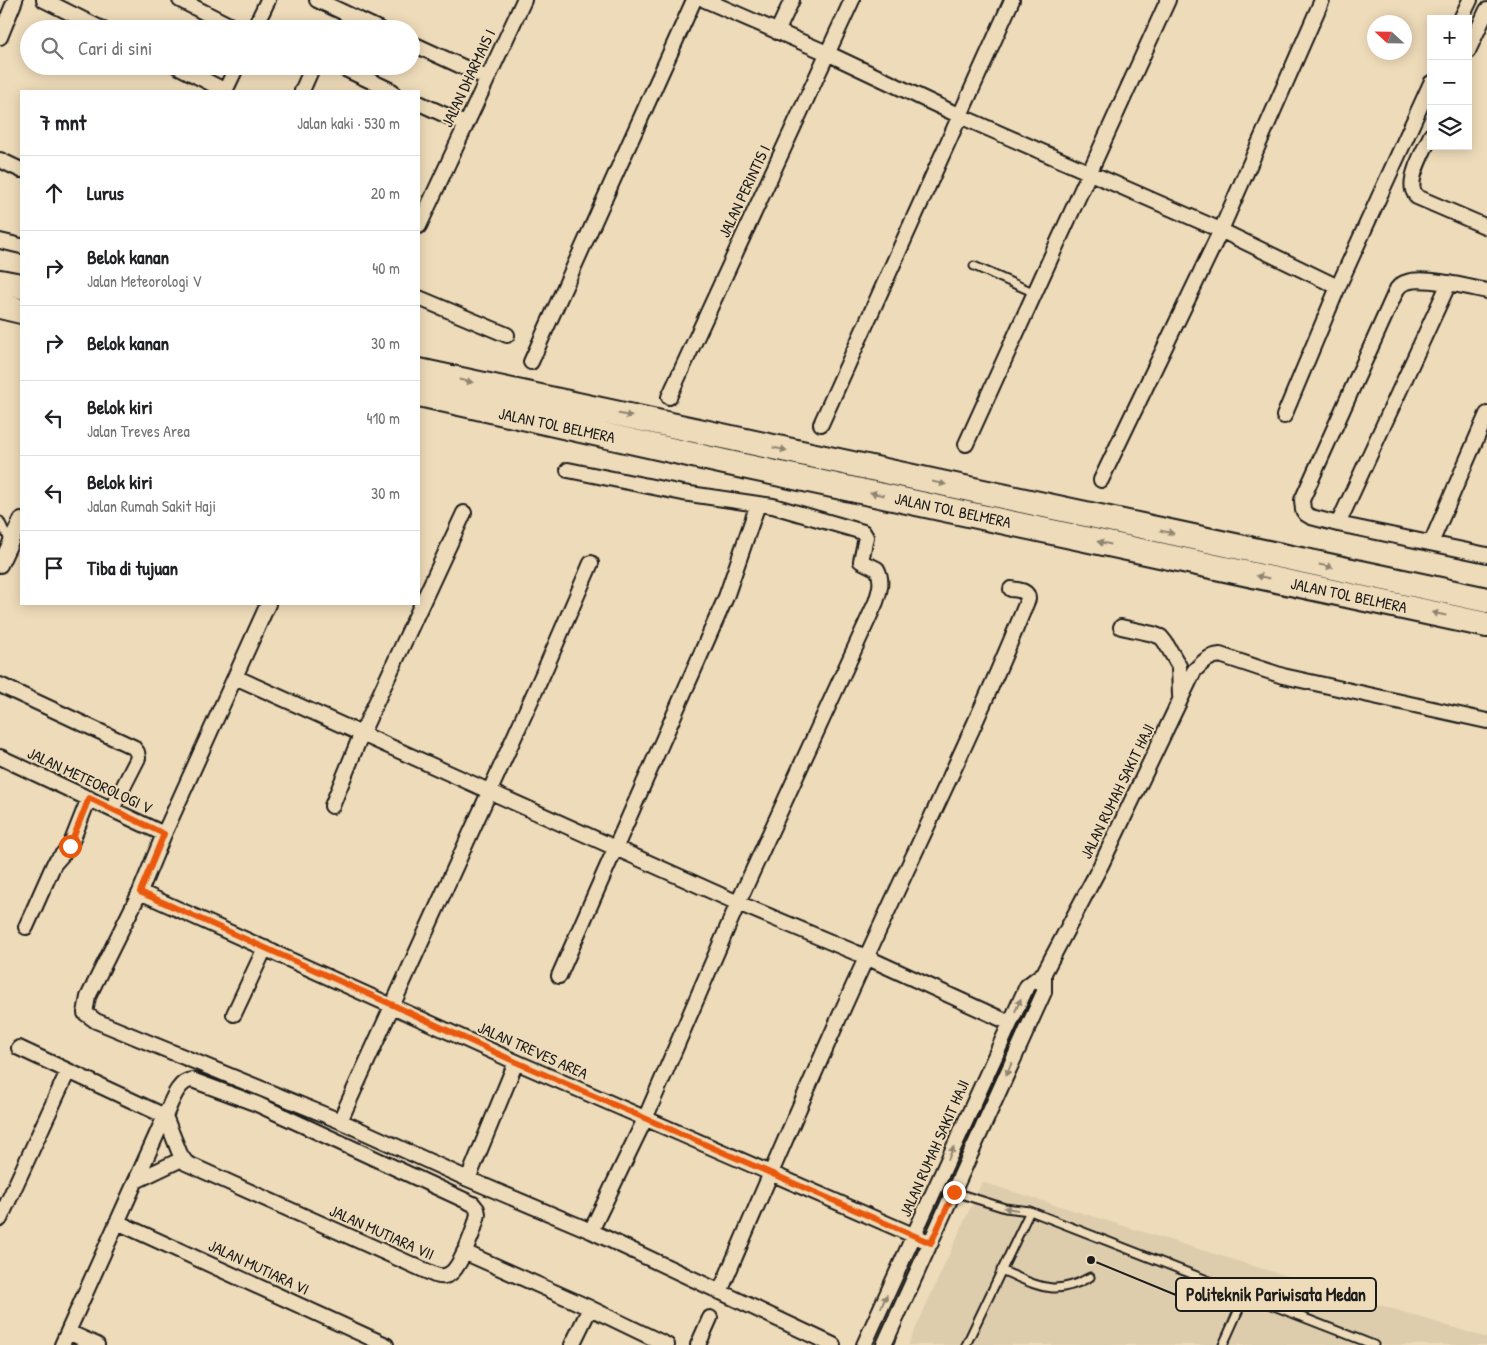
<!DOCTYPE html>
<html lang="id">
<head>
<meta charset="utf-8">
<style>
  :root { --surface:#fff; --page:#f6f6f6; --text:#202124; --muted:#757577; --line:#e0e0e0 }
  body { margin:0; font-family:"Patrick Hand",sans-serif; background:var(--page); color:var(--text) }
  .controls { position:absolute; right:15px; top:15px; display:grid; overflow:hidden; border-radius:0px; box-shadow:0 2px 12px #0003 }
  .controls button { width:45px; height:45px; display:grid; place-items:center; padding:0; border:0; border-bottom:1px solid var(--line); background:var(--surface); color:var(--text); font:25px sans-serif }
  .compass { position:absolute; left:1367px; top:15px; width:45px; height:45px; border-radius:50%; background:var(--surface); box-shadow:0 2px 12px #0003; rotate:292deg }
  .stop { position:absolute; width:15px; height:15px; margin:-11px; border:4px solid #ea580c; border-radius:50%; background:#fff }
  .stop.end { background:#ea580c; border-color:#fff; box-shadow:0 1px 5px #0008 }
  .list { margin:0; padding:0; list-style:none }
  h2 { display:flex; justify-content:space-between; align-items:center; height:65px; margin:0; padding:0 20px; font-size:21px }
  h2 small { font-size:16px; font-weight:400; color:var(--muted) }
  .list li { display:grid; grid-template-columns:32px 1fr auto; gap:15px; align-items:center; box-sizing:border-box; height:75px; padding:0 20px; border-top:1px solid var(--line) }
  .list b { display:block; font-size:19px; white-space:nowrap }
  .list p { margin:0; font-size:16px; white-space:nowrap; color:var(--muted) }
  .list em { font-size:16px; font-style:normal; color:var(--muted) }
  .icon { flex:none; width:28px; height:28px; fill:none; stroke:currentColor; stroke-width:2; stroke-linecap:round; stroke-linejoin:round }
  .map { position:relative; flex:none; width:1487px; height:1345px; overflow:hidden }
  .search { position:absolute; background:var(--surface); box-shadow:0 2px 12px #0003; left:20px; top:20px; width:400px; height:55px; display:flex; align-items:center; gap:12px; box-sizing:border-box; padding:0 18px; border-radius:28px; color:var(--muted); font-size:19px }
  .panel { position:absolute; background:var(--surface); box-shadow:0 2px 12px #0003; left:20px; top:90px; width:400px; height:515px; border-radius:0px }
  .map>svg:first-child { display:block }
</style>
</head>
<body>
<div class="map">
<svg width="1487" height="1345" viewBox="0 0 1487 1345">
  <rect width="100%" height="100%" fill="#eedbb9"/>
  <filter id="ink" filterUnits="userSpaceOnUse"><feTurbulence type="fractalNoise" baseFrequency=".02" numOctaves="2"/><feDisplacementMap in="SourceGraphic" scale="10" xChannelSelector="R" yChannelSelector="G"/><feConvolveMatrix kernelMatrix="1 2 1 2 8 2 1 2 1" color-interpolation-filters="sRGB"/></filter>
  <g filter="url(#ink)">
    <path fill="#decdad" d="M982,1182L1487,1338V1345H908Z"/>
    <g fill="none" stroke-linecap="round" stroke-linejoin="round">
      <defs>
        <path id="lane" d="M974,266L1035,293
          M0,521L10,542
          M954,1192L1005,1208L1030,1211L1374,1345
          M1001,1270C1037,1285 1053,1298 1090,1277
          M966,1345L1030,1211
          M1223,1345L1245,1296"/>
        <path id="street" d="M44,0L102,29
          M180,0L237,29
          M317,0L379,29
          M705,0L827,53L960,116L1218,229L1338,287
          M1461,19L1470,0
          M254,29L268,0
          M777,32L792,0
          M0,37L15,0
          M411,43L487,78
          M1468,51L1487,10
          M177,66L226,91
          M339,66L392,91
          M225,91L237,66
          M302,91L313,66
          M419,103L465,124
          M1431,135C1425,149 1409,175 1413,190C1414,193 1416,195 1417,197L1487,227
          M0,160L21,170
          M419,226L524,0
          M0,241L21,246
          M1487,291C1468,287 1424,276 1407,282C1402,283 1400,285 1397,289L1302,500L1303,510L1306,514L1311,517L1338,524L1487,555
          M419,298L507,335
          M531,362L694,0
          M669,397L852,0
          M1284,416L1338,287L1431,83
          M821,424L1012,0
          M966,444L1168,0
          M1101,480L1221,230L1322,0
          M1338,524L1449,283
          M1431,543L1487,414
          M0,565L21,520
          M268,604L164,834L140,892L88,997L85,1013L96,1021L340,1121L468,1179L591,1231L833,1345
          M1121,627L1153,634L1161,637L1165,642L1179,666L1180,696
          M235,677L738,903L866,957L1010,1023
          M0,685L133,747L137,752L138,758L112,809
          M0,757L164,834
          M332,806L361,735L464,513
          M140,892L516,1062L931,1243
          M26,927L54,864L70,846L89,798
          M1044,973L1101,865L1194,671C1202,663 1208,656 1220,655L1283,676L1487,721
          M559,976L726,597L758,504L683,493L568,470
          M234,1014L265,948
          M19,1048L165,1116
          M340,1121L546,667L591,563
          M468,1179L516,1062
          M136,1181L182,1159
          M0,1219L68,1071
          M117,1222L386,1345
          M591,1231L645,1119L738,903L876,602C880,590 883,580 877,569L861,561L866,537L863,532L773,506L758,504
          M464,1252L590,1308L667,1345
          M720,1292C768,1179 816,1067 867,956C921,837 979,721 1028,599C1028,590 1018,590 1011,589
          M68,1332L97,1345
          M62,1345L165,1116C171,1104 177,1081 192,1080L257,1104L473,1204L477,1209L478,1214C475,1228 462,1264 451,1273C446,1277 441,1277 435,1275L186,1163L180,1154L165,1116
          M572,1345L590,1308
          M698,1345L710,1318
          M864,1345L1027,986L1044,973V992L884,1345"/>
        <path id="highway" d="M0,282L21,286
          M0,306L21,311
          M419,371L1487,600
          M419,394L729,463L1487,625"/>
      </defs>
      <use href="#lane" stroke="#1c1c1c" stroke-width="11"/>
      <use href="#street" stroke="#1c1c1c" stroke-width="18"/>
      <use href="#highway" stroke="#1c1c1c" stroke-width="28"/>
      <use href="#lane" stroke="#eedbb9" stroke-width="7"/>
      <use href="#street" stroke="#eedbb9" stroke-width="14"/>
      <use href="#highway" stroke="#eedbb9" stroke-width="24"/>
    </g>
    <defs><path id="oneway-solid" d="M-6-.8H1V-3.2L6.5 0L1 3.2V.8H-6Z" transform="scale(1.25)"/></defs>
    <g fill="#908572">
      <use href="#oneway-solid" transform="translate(466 381) rotate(12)"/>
      <use href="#oneway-solid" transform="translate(625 415) rotate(12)"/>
      <use href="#oneway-solid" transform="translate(780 449) rotate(12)"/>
      <use href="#oneway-solid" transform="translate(939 483) rotate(12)"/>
      <use href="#oneway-solid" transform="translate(877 494) rotate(-168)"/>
      <use href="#oneway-solid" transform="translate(1167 532) rotate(12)"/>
      <use href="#oneway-solid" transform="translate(1104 543) rotate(-168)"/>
      <use href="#oneway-solid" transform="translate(1326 566) rotate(12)"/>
      <use href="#oneway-solid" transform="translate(1263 577) rotate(-168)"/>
      <use href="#oneway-solid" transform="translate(1439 614) rotate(-168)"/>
      <use href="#oneway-solid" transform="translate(1018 1005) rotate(-66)"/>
      <use href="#oneway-solid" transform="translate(1009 1069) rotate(114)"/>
      <use href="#oneway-solid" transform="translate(951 1153) rotate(-66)"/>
      <use href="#oneway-solid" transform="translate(1011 1209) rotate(-172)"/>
      <use href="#oneway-solid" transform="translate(884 1301) rotate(-66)"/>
    </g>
  </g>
  <g fill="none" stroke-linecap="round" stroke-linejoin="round" filter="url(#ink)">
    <path stroke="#ea580c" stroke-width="6" d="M70,846L89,798L164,834L140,892L393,1005L516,1062L931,1243L954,1192"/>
  </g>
  <g text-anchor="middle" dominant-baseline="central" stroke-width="4" stroke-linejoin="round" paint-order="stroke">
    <g font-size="16" fill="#1c1c1c" stroke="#eedbb9">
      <text transform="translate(468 78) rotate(-65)">JALAN DHARMAIS I</text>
      <text transform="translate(744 191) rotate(-65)">JALAN PERINTIS I</text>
      <text transform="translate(557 425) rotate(12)">JALAN TOL BELMERA</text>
      <text transform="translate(953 510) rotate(12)">JALAN TOL BELMERA</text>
      <text transform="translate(1349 595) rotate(12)">JALAN TOL BELMERA</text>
      <text transform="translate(90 780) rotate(25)">JALAN METEOROLOGI V</text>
      <text transform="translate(1117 791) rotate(-64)">JALAN RUMAH SAKIT HAJI</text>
      <text transform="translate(533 1050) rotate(24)">JALAN TREVES AREA</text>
      <text transform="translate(934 1148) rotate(-66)">JALAN RUMAH SAKIT HAJI</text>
      <text transform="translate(382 1232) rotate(24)">JALAN MUTIARA VII</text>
      <text transform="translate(259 1267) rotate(25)">JALAN MUTIARA VI</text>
    </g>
  </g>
  <path fill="none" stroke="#1c1c1c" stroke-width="2" d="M1091 1260L1176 1295"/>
  <circle fill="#1c1c1c" stroke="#eedbb9" stroke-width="2" cx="1091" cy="1260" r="5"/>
  <rect fill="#eedbb9" stroke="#1c1c1c" stroke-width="2" x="1176" y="1278" width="200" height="33" rx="5"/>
  <g font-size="18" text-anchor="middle" font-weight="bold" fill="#1c1c1c">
    <text x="1276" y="1301">Politeknik Pariwisata Medan</text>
  </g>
</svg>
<div class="controls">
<button>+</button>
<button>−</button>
<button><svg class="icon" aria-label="layers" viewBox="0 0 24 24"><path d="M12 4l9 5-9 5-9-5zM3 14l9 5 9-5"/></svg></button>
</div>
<svg class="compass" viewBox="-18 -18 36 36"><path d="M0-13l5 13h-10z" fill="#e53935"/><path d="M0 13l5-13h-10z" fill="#757577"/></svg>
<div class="stop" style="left:70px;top:846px"></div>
<div class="stop end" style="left:954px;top:1192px"></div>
<div class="search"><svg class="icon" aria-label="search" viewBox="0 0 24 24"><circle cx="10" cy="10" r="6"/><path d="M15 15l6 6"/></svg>Cari di sini</div>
<section class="panel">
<h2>7 mnt<small>Jalan kaki · 530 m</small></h2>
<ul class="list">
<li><svg class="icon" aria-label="ahead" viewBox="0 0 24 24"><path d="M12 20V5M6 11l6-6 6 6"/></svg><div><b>Lurus</b></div><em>20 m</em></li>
<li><svg class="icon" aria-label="right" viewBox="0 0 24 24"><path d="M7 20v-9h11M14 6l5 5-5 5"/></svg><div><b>Belok kanan</b><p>Jalan Meteorologi V</p></div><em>40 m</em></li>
<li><svg class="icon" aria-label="right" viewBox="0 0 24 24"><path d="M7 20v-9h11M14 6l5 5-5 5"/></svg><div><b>Belok kanan</b></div><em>30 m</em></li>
<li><svg class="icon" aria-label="left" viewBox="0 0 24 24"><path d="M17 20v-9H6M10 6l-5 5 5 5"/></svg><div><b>Belok kiri</b><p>Jalan Treves Area</p></div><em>410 m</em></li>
<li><svg class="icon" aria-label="left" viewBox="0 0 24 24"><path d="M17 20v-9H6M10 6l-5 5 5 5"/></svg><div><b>Belok kiri</b><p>Jalan Rumah Sakit Haji</p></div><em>30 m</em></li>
<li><svg class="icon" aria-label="arrive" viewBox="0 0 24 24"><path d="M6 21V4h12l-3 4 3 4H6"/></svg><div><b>Tiba di tujuan</b></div></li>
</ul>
</section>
</div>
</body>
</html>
